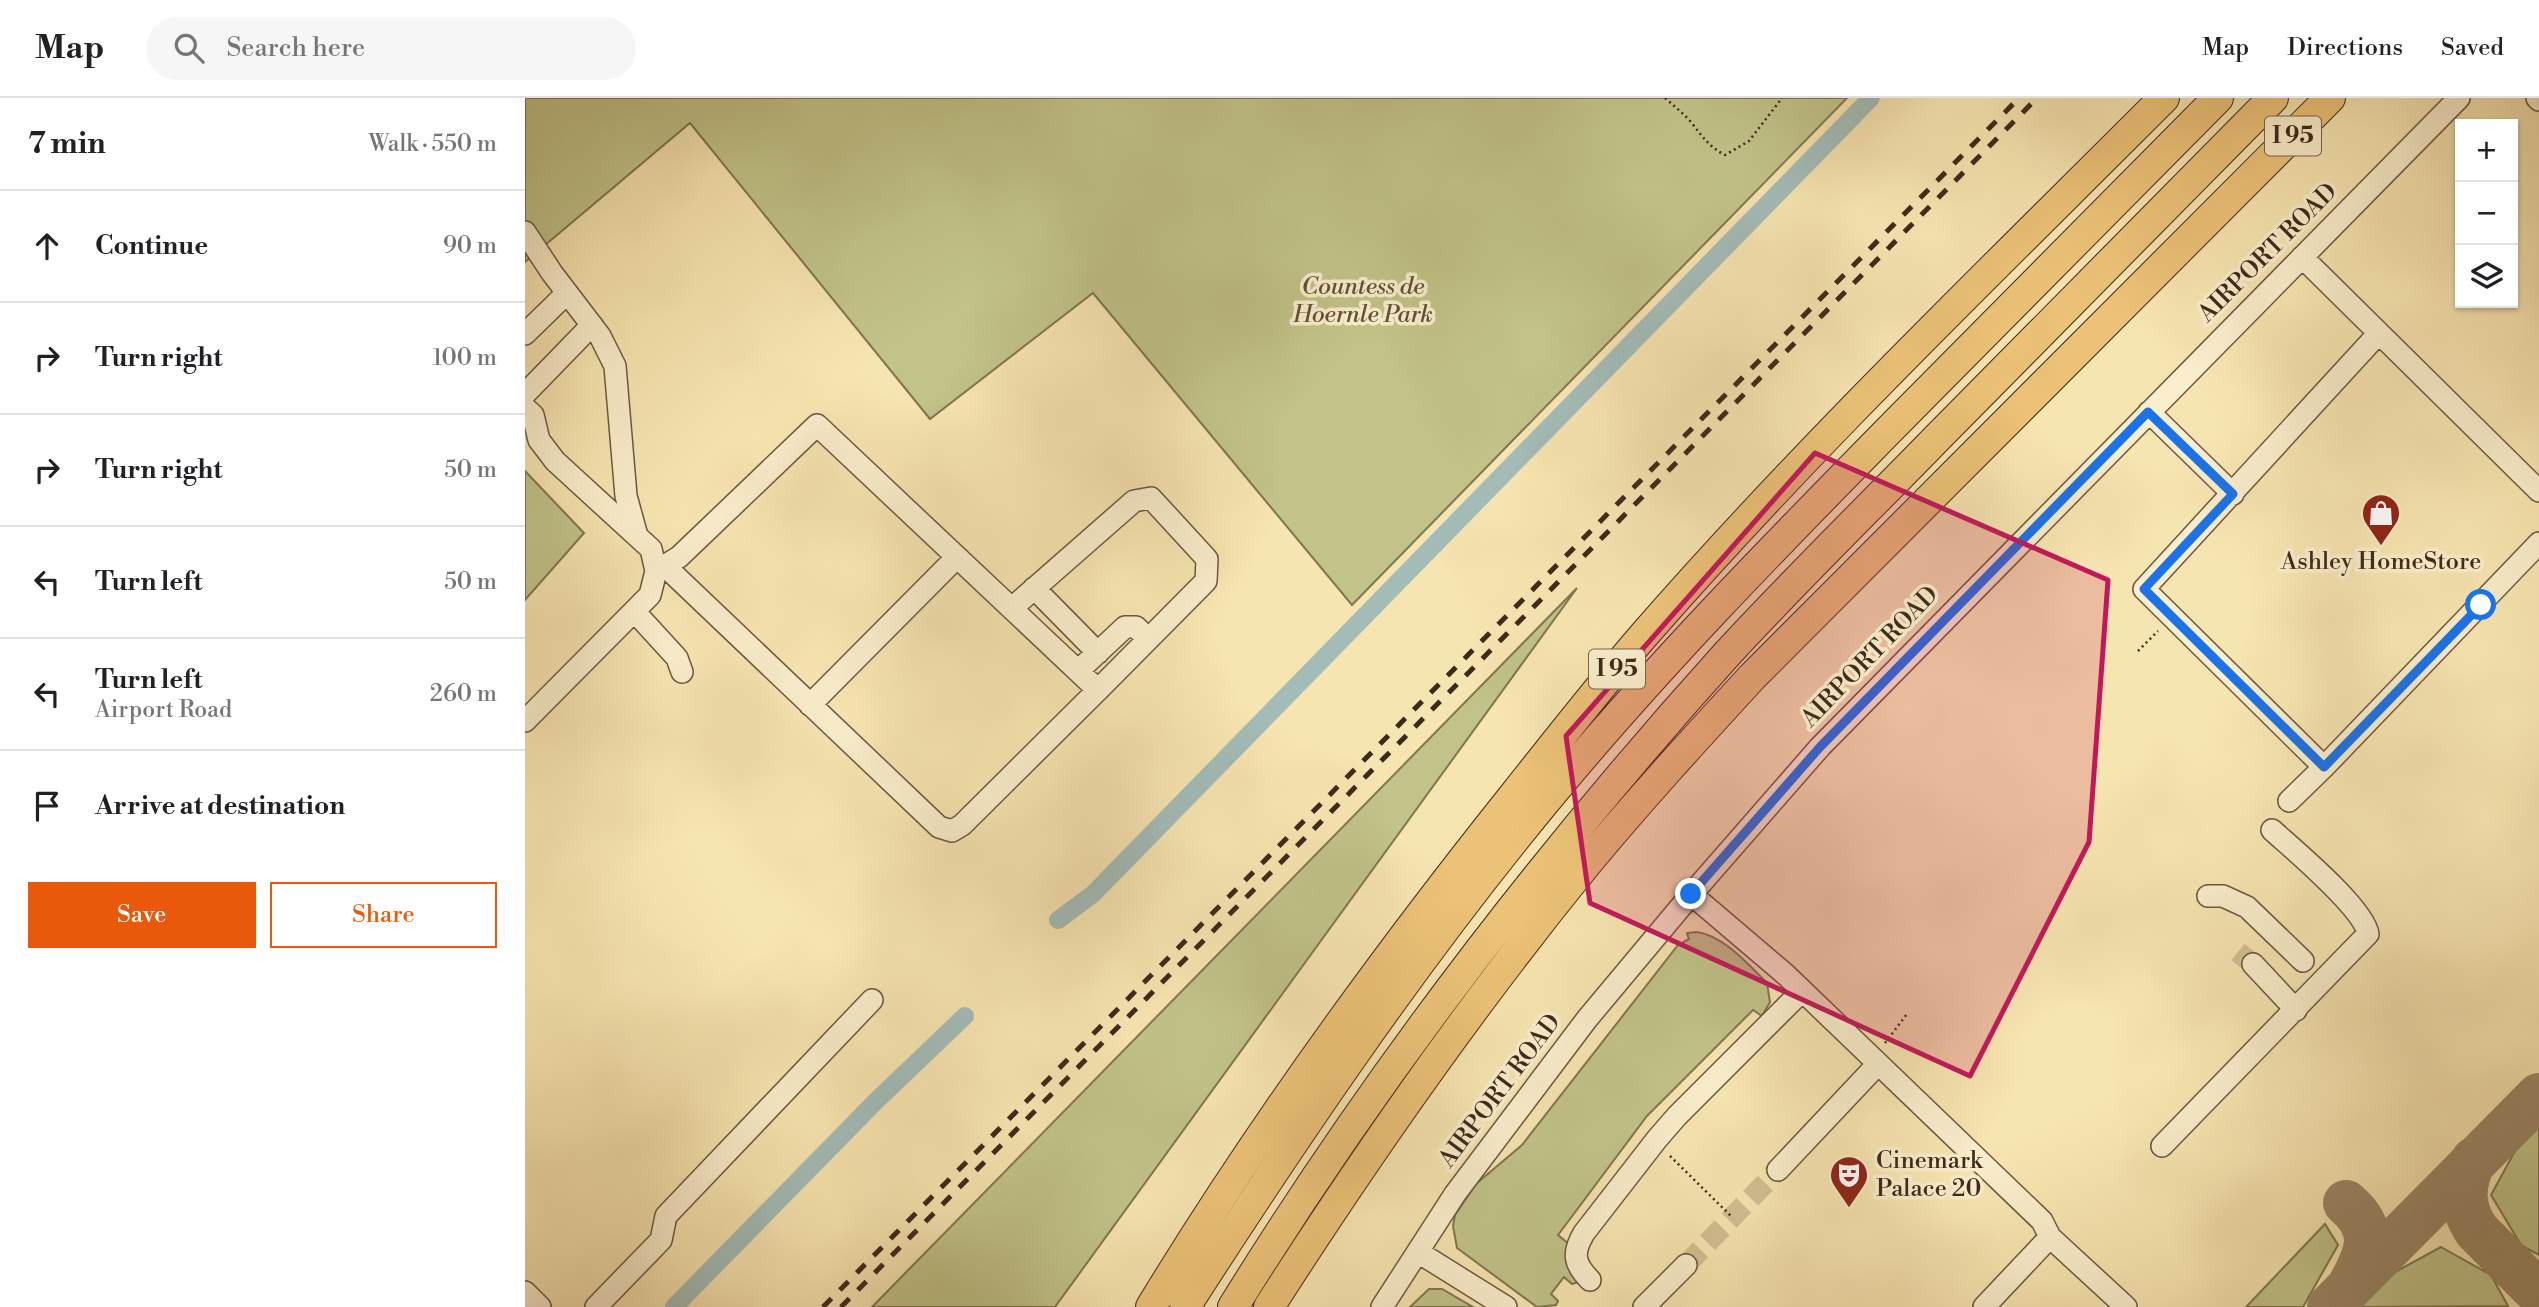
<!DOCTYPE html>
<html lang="en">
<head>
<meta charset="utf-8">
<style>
  :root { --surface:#fff; --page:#f6f6f6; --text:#202124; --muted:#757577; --line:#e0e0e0; --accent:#ea580c }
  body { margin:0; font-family:"Libre Bodoni",serif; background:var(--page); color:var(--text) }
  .controls { position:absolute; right:21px; top:21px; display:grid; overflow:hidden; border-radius:0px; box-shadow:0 2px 5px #0004 }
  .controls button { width:63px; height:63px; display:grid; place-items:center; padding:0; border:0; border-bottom:2px solid var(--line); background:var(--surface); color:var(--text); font:35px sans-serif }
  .stop { position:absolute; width:21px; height:21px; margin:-16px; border:5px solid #1a73e8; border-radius:50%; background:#fff }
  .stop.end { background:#1a73e8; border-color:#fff; box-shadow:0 2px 7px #0008 }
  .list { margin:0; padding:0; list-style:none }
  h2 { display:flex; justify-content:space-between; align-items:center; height:91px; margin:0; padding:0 28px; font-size:30px }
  h2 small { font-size:23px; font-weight:400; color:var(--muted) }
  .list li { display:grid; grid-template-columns:46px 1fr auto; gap:21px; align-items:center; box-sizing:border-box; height:112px; padding:0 28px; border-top:2px solid var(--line) }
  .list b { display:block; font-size:26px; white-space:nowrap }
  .list p { margin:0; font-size:23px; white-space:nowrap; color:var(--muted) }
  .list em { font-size:23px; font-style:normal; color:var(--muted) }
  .actions { display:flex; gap:14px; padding:21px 28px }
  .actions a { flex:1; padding:16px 0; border:2px solid var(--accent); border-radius:0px; text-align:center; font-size:24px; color:var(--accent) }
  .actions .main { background:var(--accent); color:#fff }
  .icon { flex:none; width:38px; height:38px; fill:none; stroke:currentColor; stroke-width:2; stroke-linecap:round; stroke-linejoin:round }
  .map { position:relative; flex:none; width:2014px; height:1209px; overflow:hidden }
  header { display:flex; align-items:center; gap:42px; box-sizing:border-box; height:98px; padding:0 35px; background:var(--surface); border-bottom:2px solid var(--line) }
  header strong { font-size:33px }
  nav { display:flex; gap:38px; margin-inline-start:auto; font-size:24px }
  .search { width:490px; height:63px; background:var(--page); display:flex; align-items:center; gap:18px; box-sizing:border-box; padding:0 24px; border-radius:38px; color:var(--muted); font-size:26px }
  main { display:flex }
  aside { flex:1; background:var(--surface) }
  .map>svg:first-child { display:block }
</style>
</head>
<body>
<header>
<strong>Map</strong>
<div class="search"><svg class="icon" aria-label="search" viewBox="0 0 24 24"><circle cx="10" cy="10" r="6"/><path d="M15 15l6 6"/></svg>Search here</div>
<nav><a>Map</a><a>Directions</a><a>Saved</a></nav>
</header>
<main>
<aside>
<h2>7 min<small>Walk · 550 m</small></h2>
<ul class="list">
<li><svg class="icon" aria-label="ahead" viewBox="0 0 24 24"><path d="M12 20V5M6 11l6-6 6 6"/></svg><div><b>Continue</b></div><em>90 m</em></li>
<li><svg class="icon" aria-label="right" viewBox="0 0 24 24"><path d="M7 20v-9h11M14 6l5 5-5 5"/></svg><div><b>Turn right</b></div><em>100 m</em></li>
<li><svg class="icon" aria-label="right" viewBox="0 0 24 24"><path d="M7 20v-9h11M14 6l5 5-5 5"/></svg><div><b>Turn right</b></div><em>50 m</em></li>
<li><svg class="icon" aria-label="left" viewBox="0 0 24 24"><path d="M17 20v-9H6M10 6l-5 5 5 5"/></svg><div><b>Turn left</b></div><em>50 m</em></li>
<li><svg class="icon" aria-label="left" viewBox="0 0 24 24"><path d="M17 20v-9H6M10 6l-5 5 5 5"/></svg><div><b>Turn left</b><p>Airport Road</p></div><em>260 m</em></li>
<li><svg class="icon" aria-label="arrive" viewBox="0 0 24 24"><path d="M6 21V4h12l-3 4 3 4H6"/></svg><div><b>Arrive at destination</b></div></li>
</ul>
<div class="actions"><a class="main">Save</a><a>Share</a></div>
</aside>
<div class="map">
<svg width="2014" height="1209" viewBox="0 0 2014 1209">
  <rect width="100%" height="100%" fill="#f7e5b1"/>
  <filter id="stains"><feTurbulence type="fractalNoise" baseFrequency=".00286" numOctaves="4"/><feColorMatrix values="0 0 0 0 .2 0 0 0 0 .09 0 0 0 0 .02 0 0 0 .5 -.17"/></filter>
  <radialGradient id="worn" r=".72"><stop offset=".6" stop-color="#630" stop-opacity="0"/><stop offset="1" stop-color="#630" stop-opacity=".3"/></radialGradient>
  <path fill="#c1c389" stroke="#7f7652" stroke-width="2" d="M0,0H1322L827,507L568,195L405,321L165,25L0,164Z
    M0,373L59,435L0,502Z
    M1052,490L530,1209H347Z
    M1172,834C1199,838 1223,866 1242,885L1245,904L1237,918L1228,912L1122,1018L1033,1137L1044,1146L1053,1184L1047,1186L1039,1179L1026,1196L1033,1203L1031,1207L1012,1209L932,1150L928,1128L930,1117L951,1086L997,1047L1153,847L1164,841L1162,835Z
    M2014,1021V1157L1996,1147L1966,1097L1996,1042Z
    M1800,1126L1813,1147L1778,1209H1721Z
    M1916,1149L1966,1177L1983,1208L1829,1209L1861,1179Z
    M904,1191H917L948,1209H885Z"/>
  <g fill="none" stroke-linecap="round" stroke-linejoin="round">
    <path stroke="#a3bcb8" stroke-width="18" d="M533,822L568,796L1346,0
      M149,1209L350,1004L440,918"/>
    <path stroke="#9a8766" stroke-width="46" d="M1949,1062C1936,1087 1936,1110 1952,1133L2009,1190L2014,1192
      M1821,1105C1853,1132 1843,1155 1826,1186
      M1805,1209L2014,998"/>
    <path stroke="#d2bf93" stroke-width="21" stroke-dasharray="21 10" stroke-linecap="butt" d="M1713,854L1728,866
      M1161,1167L1253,1072"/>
    <defs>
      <path id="minor" d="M2012,0L2014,2
        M0,134L27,175L75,238L90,268L101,398L112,438
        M1777,159L1854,235
        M0,236L42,195
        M0,296L67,227
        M0,310L8,317L14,342L30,363L126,451L131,473L125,497L0,623
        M1624,314L1708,396
        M2014,393L1854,235L1619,491L1799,669L2014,445
        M131,473L154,459L292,327L573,592L437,727L427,733L414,729L140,468
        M509,490L573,555
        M487,510L609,403L626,400L682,461L681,483L573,592
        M109,513L152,560L157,574
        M553,573L600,529H611L623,541
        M285,607L432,459
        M1764,703L1799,669
        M1166,796L1260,876L1517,1123L1525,1139
        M1683,798H1698L1722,809L1778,863
        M1728,866L1771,912
        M1637,1048L1843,836C1839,810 1769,752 1747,732
        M1253,1072L1352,967
        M893,1154L981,1209
        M1065,1182C1049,1166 1047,1155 1059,1135L1132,1041L1152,1018L1277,893
        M0,1194L15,1209
        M71,1209L136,1142L141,1118L347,902
        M857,1209L930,1096L1062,921L1164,799L1295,649L1934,0
        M1119,1209L1161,1167
        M1459,1209L1525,1139L1601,1209"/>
      <path id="highway" d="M626,1209C735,1030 858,861 989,697C1032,643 1074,589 1119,537C1283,349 1463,176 1639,0
        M660,1209C771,1036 887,865 1018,706C1128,572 1250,448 1372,324C1479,216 1586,108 1693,0
        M708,1209C852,976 1019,759 1202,556C1271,481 1344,410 1415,337C1526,225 1637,112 1748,0
        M744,1209C842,1056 947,906 1062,765C1115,701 1171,640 1227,579L1805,0"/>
    </defs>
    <use href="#minor" stroke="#6c5840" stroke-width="24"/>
    <use href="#highway" stroke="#3d291b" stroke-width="32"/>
    <path stroke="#3d291b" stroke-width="2.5" stroke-dasharray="2 3.5" stroke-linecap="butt" d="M1140,0C1149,8 1158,15 1166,24C1177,38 1184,49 1200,57L1224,43L1257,0
      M1613,553L1633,533
      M1360,945L1382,916
      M1145,1058L1207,1119"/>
    <use href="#minor" stroke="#faeecc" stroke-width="21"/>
    <use href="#highway" stroke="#ecc278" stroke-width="30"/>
    <path stroke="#3d291b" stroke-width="5" stroke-dasharray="12 12" stroke-linecap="butt" d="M298,1209L1494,0
      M316,1209L1512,0"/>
  </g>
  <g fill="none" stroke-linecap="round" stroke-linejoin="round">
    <path stroke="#1a73e8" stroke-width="9" d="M1166,796L1295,649L1623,314L1708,396L1619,491L1799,669L1956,507"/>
  </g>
  <path fill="#c2185b" fill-opacity="0.2" stroke="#c2185b" stroke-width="5" stroke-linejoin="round" d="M1290,355L1583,482L1564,744L1445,978L1065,805L1041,638Z"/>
  <defs>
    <symbol id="shop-pin" viewBox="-11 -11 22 30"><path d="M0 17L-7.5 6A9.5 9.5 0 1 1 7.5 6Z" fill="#8f2418" stroke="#faeecc"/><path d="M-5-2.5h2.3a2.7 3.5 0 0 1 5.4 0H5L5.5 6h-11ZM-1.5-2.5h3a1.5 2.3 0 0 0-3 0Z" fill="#fff"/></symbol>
    <symbol id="theatre-pin" viewBox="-11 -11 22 30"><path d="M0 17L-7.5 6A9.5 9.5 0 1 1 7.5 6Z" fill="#8f2418" stroke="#faeecc"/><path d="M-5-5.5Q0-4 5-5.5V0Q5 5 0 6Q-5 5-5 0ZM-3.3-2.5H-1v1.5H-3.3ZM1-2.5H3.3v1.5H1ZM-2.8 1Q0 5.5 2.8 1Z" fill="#fff"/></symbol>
  </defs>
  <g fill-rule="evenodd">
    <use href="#shop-pin" x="1834" y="393" width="44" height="60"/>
    <use href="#theatre-pin" x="1302" y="1055" width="44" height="60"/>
  </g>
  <g text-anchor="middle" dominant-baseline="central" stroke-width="7" stroke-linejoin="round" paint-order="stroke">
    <g fill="#faeecc" stroke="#766450" stroke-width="2">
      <rect x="1740" y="18.5" width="56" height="39" rx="5"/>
      <rect x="1064" y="551.5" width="56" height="39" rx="5"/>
    </g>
    <g font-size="23" font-weight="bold" fill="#3d291b">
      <text x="1768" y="38">I 95</text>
      <text x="1092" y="571">I 95</text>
    </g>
    <g font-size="24" fill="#3d291b" stroke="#faeecc">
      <text transform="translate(1743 155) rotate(-45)">AIRPORT ROAD</text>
      <text transform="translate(1345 559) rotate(-46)">AIRPORT ROAD</text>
      <text transform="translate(975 993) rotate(-53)">AIRPORT ROAD</text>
    </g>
    <g font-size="24" font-style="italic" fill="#5e5036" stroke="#faeecc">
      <text x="838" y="189">Countess de<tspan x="838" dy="28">Hoernle Park</tspan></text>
    </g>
    <g font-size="24" fill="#3d291b" stroke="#faeecc">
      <text x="1856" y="464">Ashley HomeStore</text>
      <text x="1351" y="1063" text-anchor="start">Cinemark<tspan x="1351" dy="28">Palace 20</tspan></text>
    </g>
  </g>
  <rect width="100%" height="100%" filter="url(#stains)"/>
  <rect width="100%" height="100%" fill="url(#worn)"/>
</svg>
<div class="controls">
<button>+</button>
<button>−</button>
<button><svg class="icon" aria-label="layers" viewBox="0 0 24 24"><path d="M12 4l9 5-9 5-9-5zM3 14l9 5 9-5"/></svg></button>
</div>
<div class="stop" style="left:1956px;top:507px"></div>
<div class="stop end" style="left:1166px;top:796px"></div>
</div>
</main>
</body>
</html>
